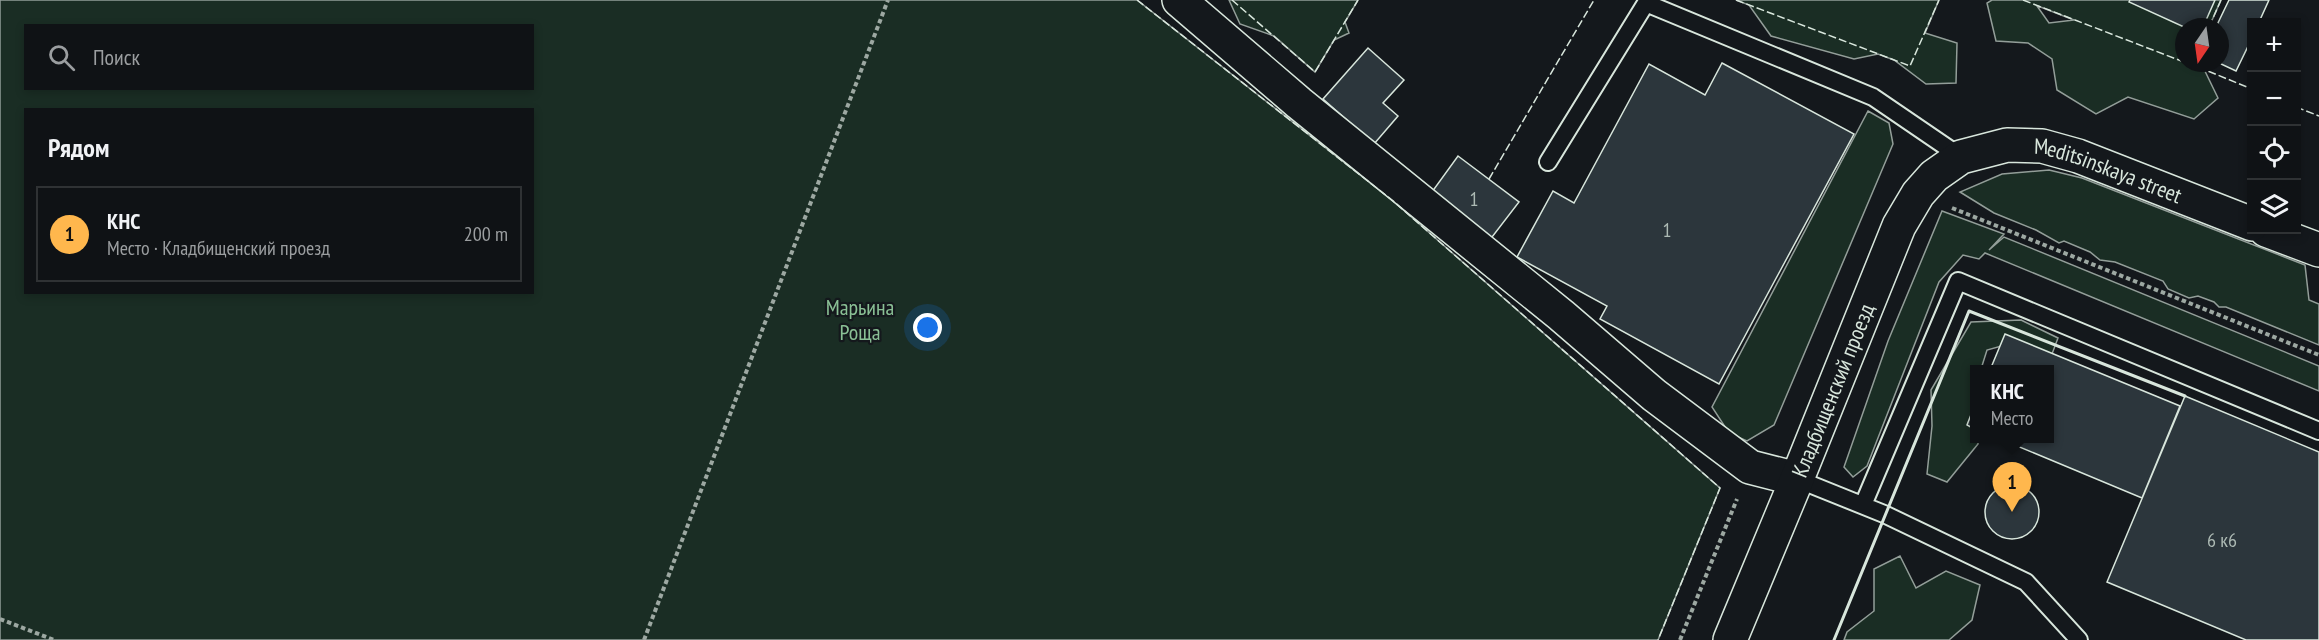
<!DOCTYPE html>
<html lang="ru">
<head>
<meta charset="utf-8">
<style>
  :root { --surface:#0f1215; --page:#181b1e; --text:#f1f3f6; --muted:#9b9ea0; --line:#2f3234; --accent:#ffb74d }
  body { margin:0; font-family:"PT Sans Narrow",sans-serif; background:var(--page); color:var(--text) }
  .controls { position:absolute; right:18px; top:18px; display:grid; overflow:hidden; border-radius:0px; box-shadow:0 3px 9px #0003 }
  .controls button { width:54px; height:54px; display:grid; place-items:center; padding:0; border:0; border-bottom:2px solid var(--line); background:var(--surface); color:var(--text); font:30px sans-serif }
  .compass { position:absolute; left:2175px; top:18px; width:54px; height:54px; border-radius:50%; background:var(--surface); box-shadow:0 3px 9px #0003; rotate:193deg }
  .you { position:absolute; left:928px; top:328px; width:21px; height:21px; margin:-15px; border:4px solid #fff; border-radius:50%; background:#1a73e8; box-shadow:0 0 0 9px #1a73e833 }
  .badge { display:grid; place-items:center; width:39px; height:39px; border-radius:50%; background:var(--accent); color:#111; font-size:20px; font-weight:700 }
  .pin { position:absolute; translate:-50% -50px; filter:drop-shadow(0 2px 3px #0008) }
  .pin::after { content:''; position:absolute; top:32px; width:21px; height:18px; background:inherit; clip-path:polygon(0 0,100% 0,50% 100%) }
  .popup { position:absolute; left:1970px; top:365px; width:84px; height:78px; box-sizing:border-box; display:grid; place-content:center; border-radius:0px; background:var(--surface); filter:drop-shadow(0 2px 4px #0005); font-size:20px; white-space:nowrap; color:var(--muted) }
  .popup b { font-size:22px; color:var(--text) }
  .popup::after { content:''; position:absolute; left:50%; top:100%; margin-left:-12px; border:12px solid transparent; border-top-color:var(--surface) }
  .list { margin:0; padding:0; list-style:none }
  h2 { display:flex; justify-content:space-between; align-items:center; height:78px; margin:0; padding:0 24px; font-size:26px }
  h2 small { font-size:20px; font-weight:400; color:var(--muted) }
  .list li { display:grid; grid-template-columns:39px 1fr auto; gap:18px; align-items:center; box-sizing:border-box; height:96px; margin:0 12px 12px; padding:0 12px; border:2px solid var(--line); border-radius:0px }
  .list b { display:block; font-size:22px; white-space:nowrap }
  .list p { margin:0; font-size:20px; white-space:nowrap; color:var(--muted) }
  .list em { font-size:20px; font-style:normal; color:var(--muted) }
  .icon { flex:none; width:33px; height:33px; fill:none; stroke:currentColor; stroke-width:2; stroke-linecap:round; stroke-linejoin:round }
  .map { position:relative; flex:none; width:2319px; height:640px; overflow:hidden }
  .search { position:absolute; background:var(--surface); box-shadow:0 3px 9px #0003; left:24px; top:24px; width:510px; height:66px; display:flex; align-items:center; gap:15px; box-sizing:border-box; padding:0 21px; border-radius:0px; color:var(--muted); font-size:22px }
  .panel { position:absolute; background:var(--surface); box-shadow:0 3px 9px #0003; left:24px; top:108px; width:510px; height:186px; border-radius:0px }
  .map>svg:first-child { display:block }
</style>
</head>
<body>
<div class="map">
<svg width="2319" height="640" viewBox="0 0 2319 640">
  <rect width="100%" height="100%" fill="#14181c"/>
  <path fill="#1a2d24" stroke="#939e99" stroke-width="1.5" fill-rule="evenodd" d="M0,0H1137L1392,200L1720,488L1658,640H0ZM26,26H532V88H26ZM26,110H532V292H26Z
    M1229,0H1358L1345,22L1349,33L1334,40L1315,72L1274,36L1240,24Z
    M1736,0H1939L1925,33L1957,43L1956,83L1926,84L1894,60L1878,54L1854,59L1771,36L1749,5Z
    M1992,0H2221L2209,27H2184V63H2201L2218,98L2194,119L2128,97L2096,114L2057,90L2052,59L2028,43L1996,41L1987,3ZM2037,6H2038L2074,20L2049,23Z
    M1868,111L1889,123L1893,144L1774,425L1747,441L1729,433L1712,407Z
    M2049,170L2082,178L2305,265L2309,300L2319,304V345L2226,307H2219L2214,302L2198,296L2189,298L2168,289L2163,281L2115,262L2100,260L2090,252L2064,241L2059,243L2036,230L1994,213L1960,192L2002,174Z
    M1942,211L2004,234L1989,250L2004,237L2319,366V391L1985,253L1979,259L1963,255L1939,282L1867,466L1853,477L1844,467L1888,341Z
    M2021,320L2058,338L2049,362L2012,343L1987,350L1981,369L1974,370V389L1971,399L1974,438L1978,439V444L1947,482L1927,474L1932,426L1931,390L1971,322Z
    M1900,556L1916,588L1946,571L1980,585L1972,620L1949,640H1844L1847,632L1874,611V569Z"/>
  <path fill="#2c363c" stroke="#d8e6dc" stroke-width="1.5" d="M2130,0H2215L2203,27H2184L2129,2Z
    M2229,0H2269L2259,22H2252V38L2236,71L2219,63L2220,27H2216Z
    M1368,48L1404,80L1383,103L1398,116L1374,144L1323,99Z
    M1722,63L1854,134L1719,384L1600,319L1607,306L1517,257L1553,191L1574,203L1649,64L1705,95Z
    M1458,156L1519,202L1489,241L1429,196Z
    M2005,334L2180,406L2142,498L1998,438H2050V370H1990Z
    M2185,396L2319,452V640H2246L2107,582Z
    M1974,407V429L1967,425Z
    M1985 512a27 27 0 1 1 54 0a27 27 0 1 1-54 0Z"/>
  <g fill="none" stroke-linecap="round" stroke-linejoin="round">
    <defs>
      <path id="service" d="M1548,162L1646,3L1873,97L1961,157
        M1797,479L1884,514L2026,582L2079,640
        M1863,505L1958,281L2319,431"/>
      <path id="minor" d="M1179,0L1299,103L1561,315L1654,395L1750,467L1797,479"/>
      <g id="tertiary">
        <path d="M2266,230L2319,250"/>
        <path id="s1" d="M1730,640L1797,479L1899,226L1918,194L1934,176L1961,157L2007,145L2042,146L2078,156L2252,224"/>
      </g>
    </defs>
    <use href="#service" stroke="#d8e6dc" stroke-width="20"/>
    <use href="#minor" stroke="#d8e6dc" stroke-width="36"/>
    <use href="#tertiary" stroke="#d8e6dc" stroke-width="36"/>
    <path stroke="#9da8a2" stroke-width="4" stroke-dasharray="4.5 3" stroke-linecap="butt" d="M1952,208L2319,355
      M0,619L54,640
      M644,640L888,0
      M1680,640L1737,499"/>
    <use href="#service" stroke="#14181c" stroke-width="16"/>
    <use href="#minor" stroke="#14181c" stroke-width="33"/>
    <use href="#tertiary" stroke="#14181c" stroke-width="33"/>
    <path stroke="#d8e6dc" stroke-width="1.5" stroke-dasharray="8 3" stroke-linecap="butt" d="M1137,0L1392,200L1720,488L1658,640
      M1232,0L1315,72L1358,0
      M1736,0L1910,66L1939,0
      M2023,0L2184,62
      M2209,27L2221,0
      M2188,63L2252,89
      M2296,107L2319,116
      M1489,179L1594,0"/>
    <path stroke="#d8e6dc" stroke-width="3" d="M1834,640L1969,311L2185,396"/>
  </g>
  <g text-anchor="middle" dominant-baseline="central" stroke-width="4.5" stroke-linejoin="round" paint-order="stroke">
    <g font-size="20" fill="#adbab4">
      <text x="1474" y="199">1</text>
      <text x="1667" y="230">1</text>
      <text x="2222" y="540">6 к6</text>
    </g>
    <g font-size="22" fill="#d8e6dc" stroke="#14181c">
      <text stroke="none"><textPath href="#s1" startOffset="694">Meditsinskaya street</textPath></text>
      <text stroke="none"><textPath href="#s1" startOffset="270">Кладбищенский проезд</textPath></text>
    </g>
    <g font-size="22" fill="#8ac095" stroke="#14181c">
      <text x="860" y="307">Марьина<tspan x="860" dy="25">Роща</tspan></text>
    </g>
  </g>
</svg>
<div class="controls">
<button>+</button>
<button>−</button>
<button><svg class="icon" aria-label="locate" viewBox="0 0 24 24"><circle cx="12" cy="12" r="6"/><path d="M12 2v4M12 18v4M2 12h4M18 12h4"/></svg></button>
<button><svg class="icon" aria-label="layers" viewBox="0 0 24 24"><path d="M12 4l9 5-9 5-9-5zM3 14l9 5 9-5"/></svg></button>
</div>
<svg class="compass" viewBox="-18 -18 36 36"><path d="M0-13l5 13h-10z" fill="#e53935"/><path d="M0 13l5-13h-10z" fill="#9b9ea0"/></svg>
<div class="you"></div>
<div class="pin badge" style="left:2012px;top:512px">1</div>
<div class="popup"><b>КНС</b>Место</div>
<div class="search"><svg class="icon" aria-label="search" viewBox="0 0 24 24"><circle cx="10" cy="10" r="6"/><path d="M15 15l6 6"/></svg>Поиск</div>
<section class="panel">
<h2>Рядом<small></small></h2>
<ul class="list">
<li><span class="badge">1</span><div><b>КНС</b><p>Место · Кладбищенский проезд</p></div><em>200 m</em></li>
</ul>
</section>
</div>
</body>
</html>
